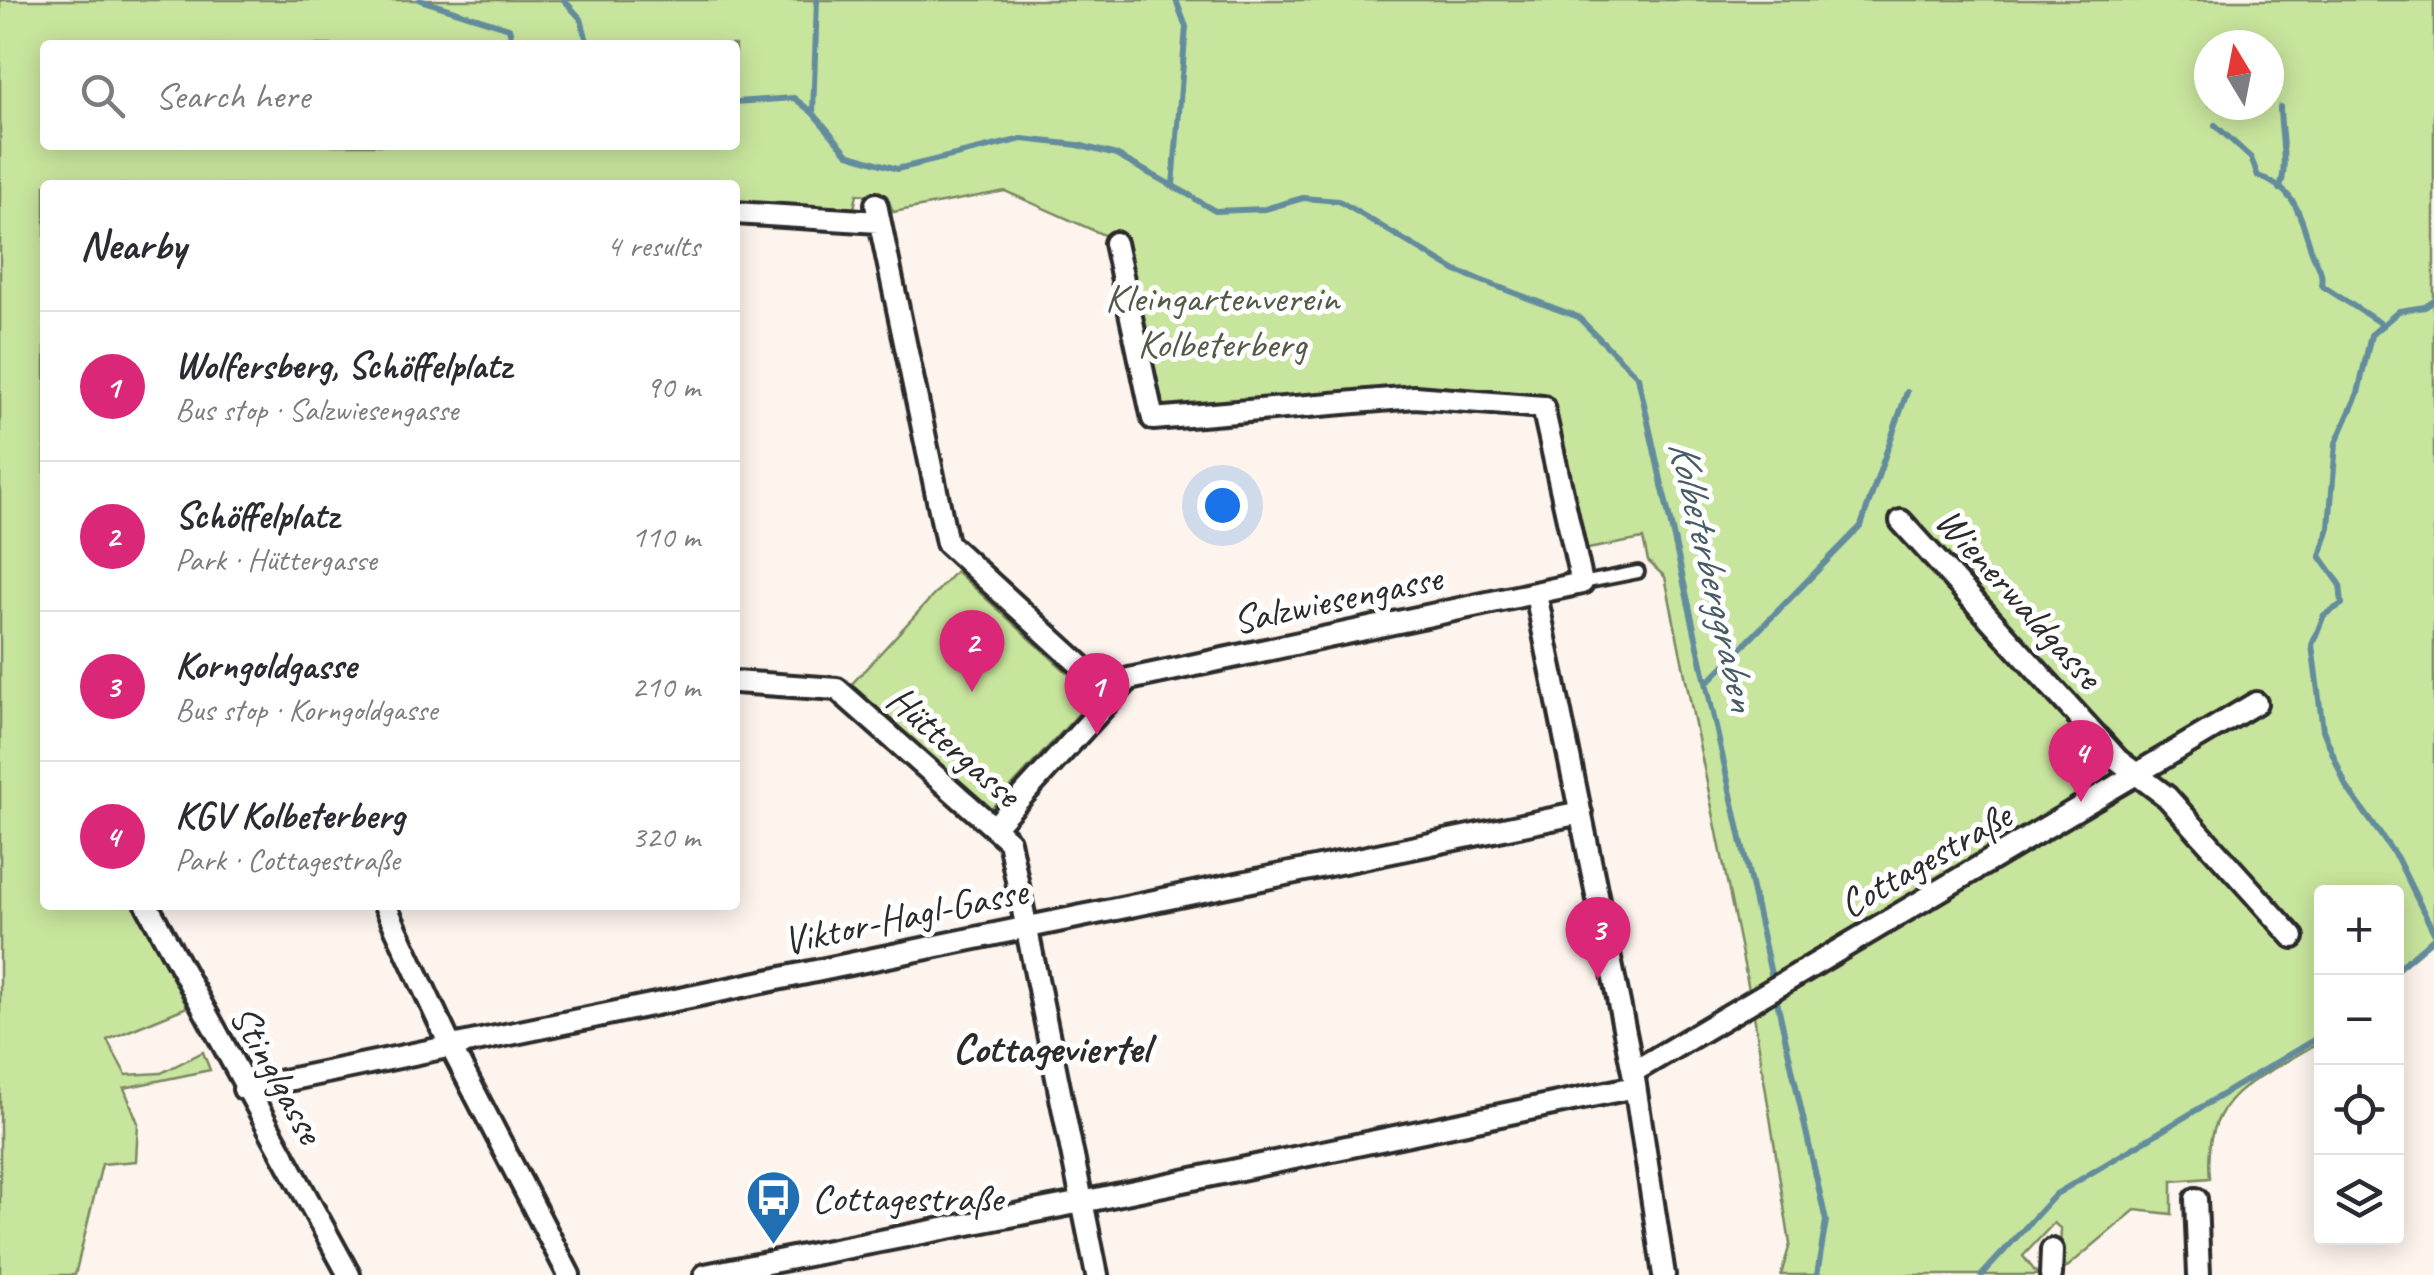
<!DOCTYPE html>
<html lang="en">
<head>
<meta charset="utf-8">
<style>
  :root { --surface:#fff; --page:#f7f7f7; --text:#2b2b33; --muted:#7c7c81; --line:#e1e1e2; --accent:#db2777 }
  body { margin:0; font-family:Caveat,sans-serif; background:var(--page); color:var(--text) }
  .controls { position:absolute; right:30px; bottom:30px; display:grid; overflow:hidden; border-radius:10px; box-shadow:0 5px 25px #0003 }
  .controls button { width:90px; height:90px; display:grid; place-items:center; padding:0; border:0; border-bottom:2px solid var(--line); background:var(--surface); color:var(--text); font:50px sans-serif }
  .compass { position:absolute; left:2194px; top:30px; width:90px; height:90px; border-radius:50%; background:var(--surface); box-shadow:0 5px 25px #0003; rotate:350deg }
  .you { position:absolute; left:1222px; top:505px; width:35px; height:35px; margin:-25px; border:8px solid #fff; border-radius:50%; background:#1a73e8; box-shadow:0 0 0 15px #1a73e833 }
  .badge { display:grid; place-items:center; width:65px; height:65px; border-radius:50%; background:var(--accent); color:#fff; font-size:32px; font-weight:700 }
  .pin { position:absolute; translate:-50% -82px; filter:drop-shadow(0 2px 5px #0008) }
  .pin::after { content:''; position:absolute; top:52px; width:35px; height:30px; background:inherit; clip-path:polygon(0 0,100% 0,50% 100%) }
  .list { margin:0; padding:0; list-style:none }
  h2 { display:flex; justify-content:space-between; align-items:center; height:130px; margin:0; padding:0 40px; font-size:42px }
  h2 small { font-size:32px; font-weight:400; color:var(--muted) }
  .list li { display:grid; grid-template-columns:65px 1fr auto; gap:30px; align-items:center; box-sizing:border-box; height:150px; padding:0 40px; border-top:2px solid var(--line) }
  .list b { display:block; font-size:38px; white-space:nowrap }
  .list p { margin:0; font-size:32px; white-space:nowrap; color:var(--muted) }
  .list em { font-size:32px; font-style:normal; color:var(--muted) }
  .icon { flex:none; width:55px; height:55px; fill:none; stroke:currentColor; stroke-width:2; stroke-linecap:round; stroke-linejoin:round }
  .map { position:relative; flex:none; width:2434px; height:1275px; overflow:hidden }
  .search { position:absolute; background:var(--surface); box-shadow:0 5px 25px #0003; left:40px; top:40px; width:700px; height:110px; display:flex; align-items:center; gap:25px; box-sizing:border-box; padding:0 35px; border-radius:10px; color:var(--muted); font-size:38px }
  .panel { position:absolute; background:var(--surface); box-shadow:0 5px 25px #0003; left:40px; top:180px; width:700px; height:730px; border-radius:10px }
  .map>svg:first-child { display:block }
</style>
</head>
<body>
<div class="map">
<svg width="2434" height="1275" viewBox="0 0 2434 1275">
  <rect width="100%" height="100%" fill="#fdf4ed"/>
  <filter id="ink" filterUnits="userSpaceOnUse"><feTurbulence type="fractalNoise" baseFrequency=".01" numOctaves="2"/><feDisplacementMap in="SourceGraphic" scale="20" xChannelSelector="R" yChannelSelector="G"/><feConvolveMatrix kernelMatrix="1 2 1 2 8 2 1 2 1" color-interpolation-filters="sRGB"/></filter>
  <g filter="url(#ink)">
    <path fill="#c8e59d" stroke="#7a8864" stroke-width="2.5" fill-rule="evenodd" d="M0,0H2434V935L2397,970L2396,892H2322L2321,1041C2258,1081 2202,1092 2210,1178L2172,1181V1214L2135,1210L2059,1274L2061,1229L2054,1223L2023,1256L2038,1275H1781L1790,1244L1753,1009L1665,577L1648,561L1643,539L1582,550L1551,401L1388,388L1161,409L1121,237L1106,236L1005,191L893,212L887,196L857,194L854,209L735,205V185H45V905H137L187,1007L107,1040L126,1075L161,1073L203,1052L210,1070L124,1088L138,1123L136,1161L102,1164L75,1275H0ZM45,45H735V145H45ZM2209,45H2269V105H2209Z
      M956,571L1094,697L988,812L850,686Z"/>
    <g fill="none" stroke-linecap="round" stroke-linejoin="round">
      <path stroke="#638d9d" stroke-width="6" d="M420,0L509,28L513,45
        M564,0L581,19L588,45
        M735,102L794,98L813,113L848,154L897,169L1022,139L1078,145L1116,155L1191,196
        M813,113L817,0
        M2215,125L2251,158L2258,176C2295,189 2300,214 2310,246C2314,262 2324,268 2321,285L2383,325
        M1173,185L1186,27L1176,0
        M2279,189C2289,170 2280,131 2280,107
        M1195,199L1215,211L1265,209L1303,198L1339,201L1456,271L1578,317L1638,377L1826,1221L1817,1275
        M2434,301L2425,307L2399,311L2371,335L2358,393L2336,443L2329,527L2320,556L2340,584L2342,604L2324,615L2312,645L2323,730L2346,786L2397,858L2434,933
        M1708,682L1861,526L1907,392
        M2035,822L2115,773
        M2396,970L2434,938
        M1982,1275L2056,1194L2322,1035"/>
      <defs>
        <path id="service" d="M1582,583L1638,572"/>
        <path id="minor" d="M876,204L947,543L1112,694
          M735,213L879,222
          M1901,521L2118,760L2167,797L2293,937
          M1536,594L1633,1072L1664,1275
          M735,682L837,689L1009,841L1097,1275
          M994,827L1129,679L1582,583L1543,407L1415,397L1153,419L1115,243
          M147,905L349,1275
          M385,905L450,1045L569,1275
          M1633,1072L2256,703
          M244,1089L1581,813
          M2196,1199L2199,1275
          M705,1275L1082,1202L1635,1087
          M2051,1275L2052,1250"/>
      </defs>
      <use href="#service" stroke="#2b2b2b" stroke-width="18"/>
      <use href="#minor" stroke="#2b2b2b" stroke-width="28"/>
      <use href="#service" stroke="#fff" stroke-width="10"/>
      <use href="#minor" stroke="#fff" stroke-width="20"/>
    </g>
  </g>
  <defs>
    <symbol id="bus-pin" viewBox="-11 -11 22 30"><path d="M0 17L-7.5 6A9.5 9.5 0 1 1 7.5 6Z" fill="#1f6fb2" stroke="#fff"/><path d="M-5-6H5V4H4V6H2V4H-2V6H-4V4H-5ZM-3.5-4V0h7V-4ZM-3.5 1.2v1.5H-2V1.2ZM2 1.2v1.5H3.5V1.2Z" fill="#fff"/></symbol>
  </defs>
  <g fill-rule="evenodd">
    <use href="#bus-pin" x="742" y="1166" width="63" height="86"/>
  </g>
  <g text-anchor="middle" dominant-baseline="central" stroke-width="10" stroke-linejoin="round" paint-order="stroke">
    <g font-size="40" fill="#525a48" stroke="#fff">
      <text x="1222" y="298">Kleingartenverein<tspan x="1222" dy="46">Kolbeterberg</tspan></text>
    </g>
    <g font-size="40" fill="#2b2b2b" stroke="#fff">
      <text transform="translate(2019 598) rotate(48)">Wienerwaldgasse</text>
      <text transform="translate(1337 599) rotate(-12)">Salzwiesengasse</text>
      <text transform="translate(954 746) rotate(41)">Hüttergasse</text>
      <text transform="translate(1925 860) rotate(-30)">Cottagestraße</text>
      <text transform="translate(905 916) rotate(-12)">Viktor-Hagl-Gasse</text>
      <text transform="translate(277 1074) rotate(61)">Stinglgasse</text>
    </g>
    <g font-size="40" fill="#2b2b2b" stroke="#fff" text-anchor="start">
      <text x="812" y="1198">Cottagestraße</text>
    </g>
    <g font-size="42" font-style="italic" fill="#475c64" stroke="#fff">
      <text transform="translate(1713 575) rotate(77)">Kolbeterberggraben</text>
    </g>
    <g font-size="42" font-weight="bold" fill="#2b2b2b" stroke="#fff">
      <text x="1051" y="1048">Cottageviertel</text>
    </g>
  </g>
</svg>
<div class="controls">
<button>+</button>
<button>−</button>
<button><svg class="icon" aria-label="locate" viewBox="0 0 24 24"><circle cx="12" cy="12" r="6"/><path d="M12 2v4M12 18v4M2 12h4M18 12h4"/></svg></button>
<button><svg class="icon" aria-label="layers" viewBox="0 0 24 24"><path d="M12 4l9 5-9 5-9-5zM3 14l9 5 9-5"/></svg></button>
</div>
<svg class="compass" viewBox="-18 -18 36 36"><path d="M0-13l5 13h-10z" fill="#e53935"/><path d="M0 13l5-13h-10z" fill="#7c7c81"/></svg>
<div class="you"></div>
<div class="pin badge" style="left:1097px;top:735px">1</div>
<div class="pin badge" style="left:972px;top:692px">2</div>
<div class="pin badge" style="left:1598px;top:979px">3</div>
<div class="pin badge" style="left:2081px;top:802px">4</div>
<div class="search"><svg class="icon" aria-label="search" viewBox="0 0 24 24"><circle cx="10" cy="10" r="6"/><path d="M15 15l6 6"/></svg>Search here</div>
<section class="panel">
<h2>Nearby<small>4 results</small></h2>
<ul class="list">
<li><span class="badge">1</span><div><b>Wolfersberg, Schöffelplatz</b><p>Bus stop · Salzwiesengasse</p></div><em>90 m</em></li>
<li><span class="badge">2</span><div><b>Schöffelplatz</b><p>Park · Hüttergasse</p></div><em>110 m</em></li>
<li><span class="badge">3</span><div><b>Korngoldgasse</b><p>Bus stop · Korngoldgasse</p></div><em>210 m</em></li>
<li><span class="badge">4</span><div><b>KGV Kolbeterberg</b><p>Park · Cottagestraße</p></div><em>320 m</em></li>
</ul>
</section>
</div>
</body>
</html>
